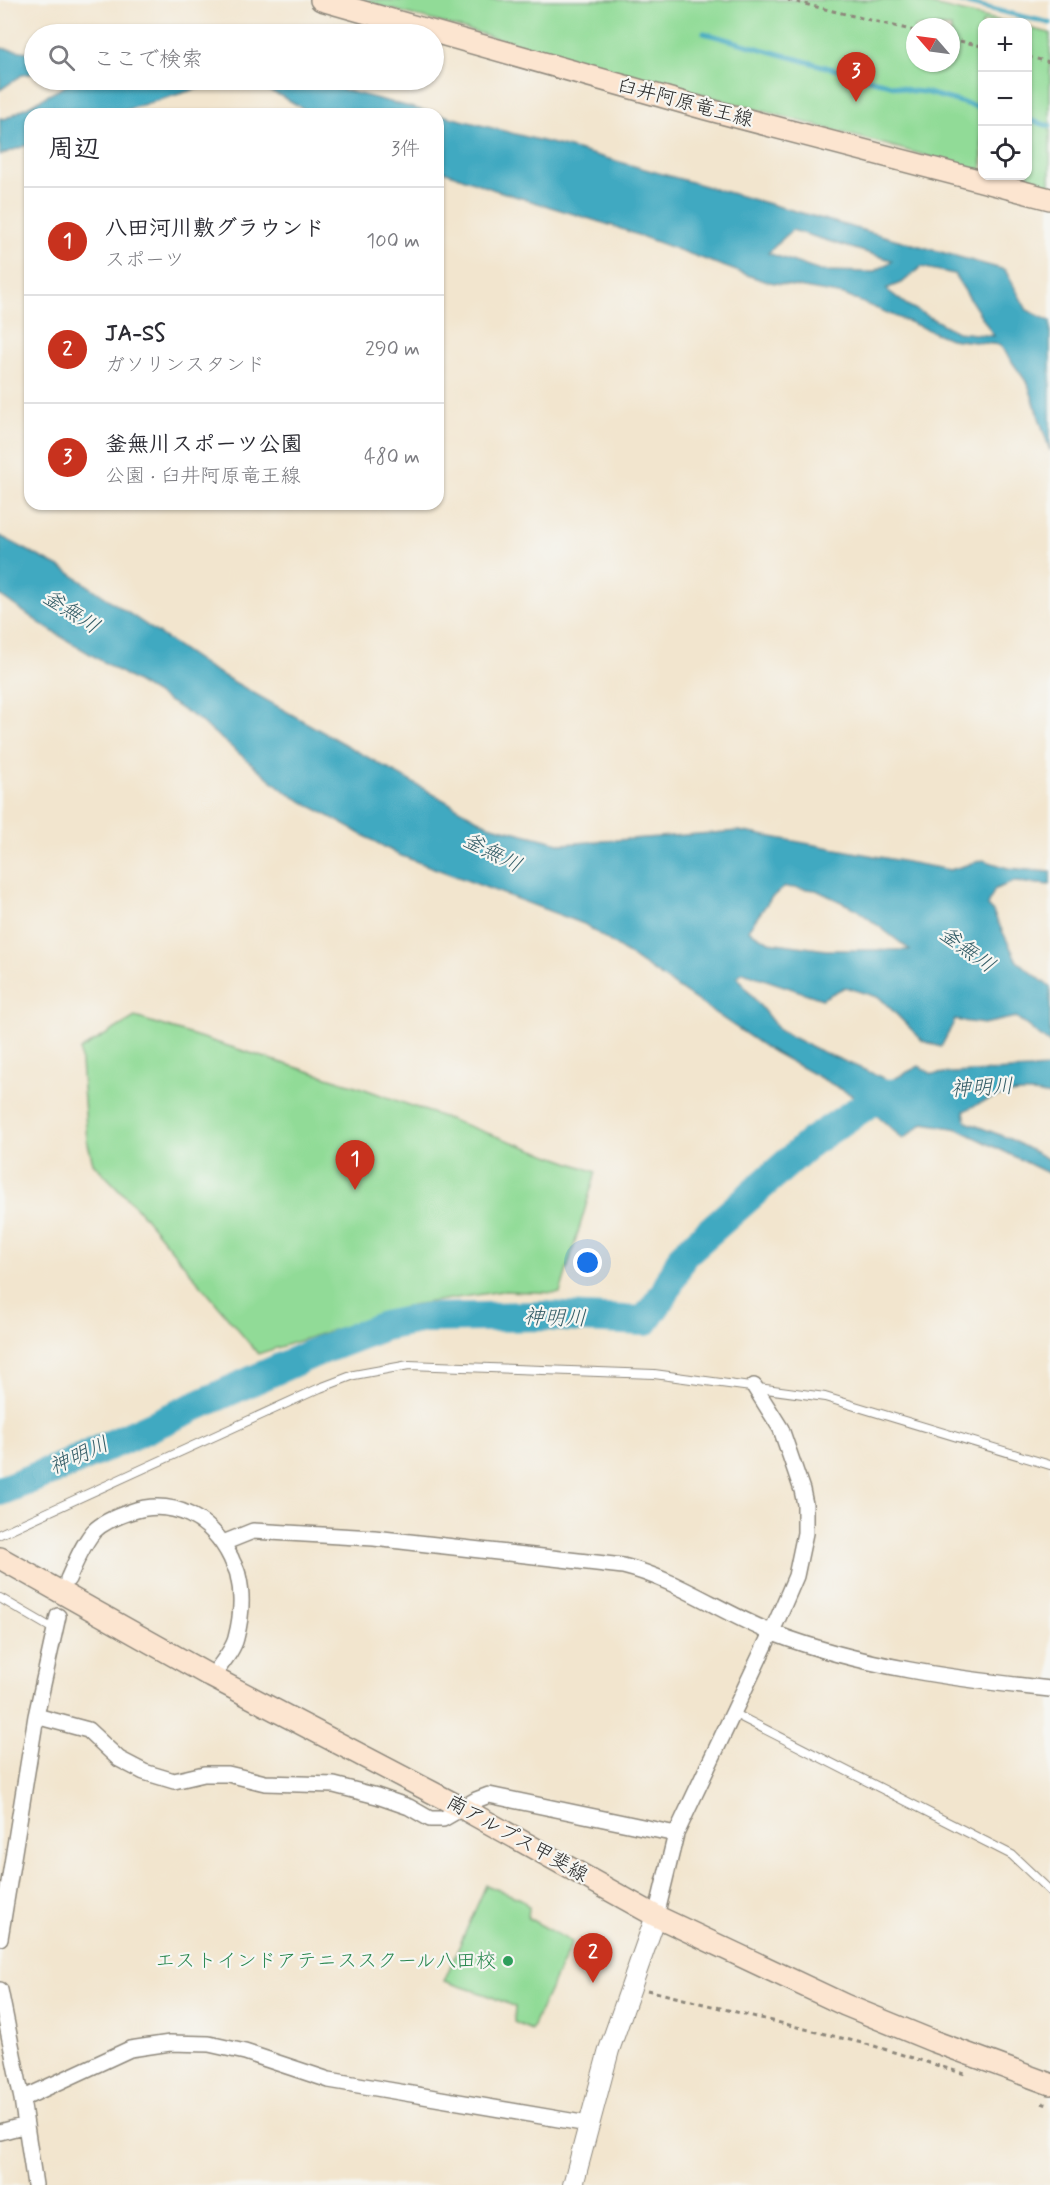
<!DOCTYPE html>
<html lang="ja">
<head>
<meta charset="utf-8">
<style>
  :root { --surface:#fff; --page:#f7f7f7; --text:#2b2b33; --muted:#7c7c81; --line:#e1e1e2; --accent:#c8321e }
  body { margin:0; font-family:Mynerve,"Klee One",sans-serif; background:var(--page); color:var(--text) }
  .controls { position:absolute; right:18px; top:18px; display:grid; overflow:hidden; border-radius:12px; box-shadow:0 2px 4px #0004 }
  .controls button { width:54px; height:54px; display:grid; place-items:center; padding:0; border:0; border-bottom:2px solid var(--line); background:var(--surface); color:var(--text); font:30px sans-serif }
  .compass { position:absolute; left:906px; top:18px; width:54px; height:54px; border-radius:50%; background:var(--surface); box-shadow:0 2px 4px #0004; rotate:298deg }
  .you { position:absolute; left:588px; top:1263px; width:21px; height:21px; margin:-15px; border:4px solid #fff; border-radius:50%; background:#1a73e8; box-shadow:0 0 0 9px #1a73e833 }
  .badge { display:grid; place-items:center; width:39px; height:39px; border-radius:50%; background:var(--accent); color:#fff; font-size:20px; font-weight:700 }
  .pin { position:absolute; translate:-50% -50px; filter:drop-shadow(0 2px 3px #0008) }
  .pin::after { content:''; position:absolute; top:32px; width:21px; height:18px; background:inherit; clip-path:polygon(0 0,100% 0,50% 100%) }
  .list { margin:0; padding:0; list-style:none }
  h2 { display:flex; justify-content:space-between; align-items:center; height:78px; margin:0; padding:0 24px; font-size:26px }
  h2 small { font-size:20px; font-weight:400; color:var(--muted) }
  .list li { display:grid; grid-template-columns:39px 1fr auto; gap:18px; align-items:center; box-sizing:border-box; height:108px; padding:0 24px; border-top:2px solid var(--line) }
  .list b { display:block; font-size:22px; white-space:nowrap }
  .list p { margin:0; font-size:20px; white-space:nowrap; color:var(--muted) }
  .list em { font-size:20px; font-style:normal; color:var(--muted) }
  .icon { flex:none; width:33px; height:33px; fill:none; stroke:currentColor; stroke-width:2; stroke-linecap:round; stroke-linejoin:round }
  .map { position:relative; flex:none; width:1050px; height:2185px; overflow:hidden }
  .search { position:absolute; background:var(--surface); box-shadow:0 2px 4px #0004; left:24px; top:24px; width:420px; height:66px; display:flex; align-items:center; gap:15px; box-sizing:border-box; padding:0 21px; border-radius:33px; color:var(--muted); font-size:22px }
  .panel { position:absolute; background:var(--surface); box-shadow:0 2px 4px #0004; left:24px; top:108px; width:420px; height:402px; border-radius:18px }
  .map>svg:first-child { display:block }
</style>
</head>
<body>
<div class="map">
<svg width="1050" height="2185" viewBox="0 0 1050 2185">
  <rect width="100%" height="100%" fill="#f6f6f2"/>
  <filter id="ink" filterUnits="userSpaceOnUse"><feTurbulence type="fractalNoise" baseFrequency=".0167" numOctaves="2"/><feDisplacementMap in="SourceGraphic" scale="12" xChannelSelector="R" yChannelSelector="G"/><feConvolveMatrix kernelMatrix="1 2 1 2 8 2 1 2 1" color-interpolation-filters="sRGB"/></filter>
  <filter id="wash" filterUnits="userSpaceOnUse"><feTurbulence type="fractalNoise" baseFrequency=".008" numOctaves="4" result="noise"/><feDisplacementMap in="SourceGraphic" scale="24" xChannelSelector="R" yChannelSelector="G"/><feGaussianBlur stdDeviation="1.35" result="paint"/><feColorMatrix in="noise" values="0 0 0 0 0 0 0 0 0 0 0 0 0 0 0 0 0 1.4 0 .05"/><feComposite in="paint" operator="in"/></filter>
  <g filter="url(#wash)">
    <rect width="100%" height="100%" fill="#f2e5ce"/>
    <path fill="#91db97" stroke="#5e8361" stroke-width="1.5" fill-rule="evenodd" d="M358,0H911L1006,22H982V171ZM915,27H951V63H915Z
      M1028,28L1050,33V189L1000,176H1028Z
      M135,1017L359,1087L596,1172L560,1293L502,1291L411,1305L258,1354L137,1208L93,1163L87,1140L80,1050Z
      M486,1885L521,1899L529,1907L528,1918L572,1942L531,2030L514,2022L515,2007L487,1995L444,1981Z"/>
    <path fill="#41a9c1" stroke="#366a76" stroke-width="1.5" fill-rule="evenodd" d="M0,48L34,53V73L22,75L0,90Z
      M61,80H305L437,114H313L281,96L246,81L213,84L112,114H30V144L0,155V118L5,119L69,84Z
      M438,114L577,150L1005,270L1027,310L1050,321V451L1028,384L1000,345L950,339L844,295L764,281L613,226L495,190L438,169ZM792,230L891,260L892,261L874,272L820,271L768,253ZM921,267L954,274L994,336L957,332L907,305L886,289L903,282Z
      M0,536L65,570L211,669L488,825L563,844L739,831L950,870L983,860L1008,868L1050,872V885L1014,882L995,889L987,906L993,912L1017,961L1050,987V1044L1016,1017L984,1024L955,1020L941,1047L923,1041L880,998L845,987L822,999L743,972L737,977L780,1031L816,1049L890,1081L919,1066L932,1074L1050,1068V1096C1018,1088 992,1096 964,1111L966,1122L1008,1138L1050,1160V1174L958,1129L924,1123L903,1139L859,1099L768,1049L584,924L399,855L287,793L195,717L47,628L0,595ZM785,887L816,890L856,909L910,950H826L769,942L748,930L771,898Z"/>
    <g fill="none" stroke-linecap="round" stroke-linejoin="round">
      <path stroke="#41a9c1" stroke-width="5" d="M954,0L1050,23
        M704,33L912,91L924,92L982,108
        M1028,120L1050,126"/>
      <path stroke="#41a9c1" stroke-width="30" d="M0,1491L66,1465L311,1354L384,1326L424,1318L543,1316L645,1321L664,1294L683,1255L811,1142L883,1094L904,1093"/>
    </g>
  </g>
  <g filter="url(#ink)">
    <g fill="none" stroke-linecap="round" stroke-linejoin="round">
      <defs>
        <path id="service" d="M0,1534L320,1388L354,1375L409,1365L654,1374L825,1397L1050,1465
          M0,1598L55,1630
          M733,1713L1012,1855L1050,1891"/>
        <path id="minor" d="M223,1543L253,1531L374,1538L623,1566C676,1579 722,1613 773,1633C862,1667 956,1679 1050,1689
          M68,1579C75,1564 82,1545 94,1531C103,1522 118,1516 130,1512C173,1497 212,1519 231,1558C233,1564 237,1569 238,1575C243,1595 241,1619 236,1638C233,1651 219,1666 212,1677
          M36,1716L88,1730L119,1759L144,1772L174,1781L204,1774H228L265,1783L334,1785L377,1796L409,1807L430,1819H443L476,1800L489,1795L676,1834
          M656,1916L676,1834L778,1618L796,1576L805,1533V1504L802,1490L781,1429L754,1386
          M0,1938L36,1716L58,1616
          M0,1990L22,2099L35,2185
          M22,2099L130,2049L170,2043L209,2044L245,2052L329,2080L588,2124
          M0,2132L26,2125"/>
        <path id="tertiary" d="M573,2185L609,2050L656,1916"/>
        <path id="secondary" d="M321,0L706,109L1050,199
          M0,1558L212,1677L462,1808L656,1916L845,2005L933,2041L1050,2084"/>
      </defs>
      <use href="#service" stroke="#8e887c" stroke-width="10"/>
      <use href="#minor" stroke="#8e887c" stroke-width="18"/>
      <use href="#tertiary" stroke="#8e887c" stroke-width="22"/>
      <use href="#secondary" stroke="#8e887c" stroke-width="24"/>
      <path stroke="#8e887c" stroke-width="3" stroke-dasharray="4.5 4.5" stroke-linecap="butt" d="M788,0L915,31
        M951,39L982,46
        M1028,57L1050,62
        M647,1990L874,2046L965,2074
        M1042,2103L1050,2106"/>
      <use href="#service" stroke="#fff" stroke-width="8"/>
      <use href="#minor" stroke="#fff" stroke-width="15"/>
      <use href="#tertiary" stroke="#fff" stroke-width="20"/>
      <use href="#secondary" stroke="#fce5d0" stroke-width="21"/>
    </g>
  </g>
  <circle fill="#2e9e5b" stroke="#f6f6f2" stroke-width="2" cx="508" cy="1961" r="6"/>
  <g text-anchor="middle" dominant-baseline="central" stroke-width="4.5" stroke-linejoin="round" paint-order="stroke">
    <g font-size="20" fill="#2b2b2b" stroke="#f6f6f2">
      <text transform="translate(685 103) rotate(15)">臼井阿原竜王線</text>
      <text transform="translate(517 1839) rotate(29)">南アルプス甲斐線</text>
    </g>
    <g font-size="20" fill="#27864d" stroke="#f6f6f2" text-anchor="end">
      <text x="496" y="1961">エストインドアテニススクール八田校</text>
    </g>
    <g font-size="21" font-style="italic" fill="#345d67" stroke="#f6f6f2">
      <text transform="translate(71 612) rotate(33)">釜無川</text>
      <text transform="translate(492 853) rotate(27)">釜無川</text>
      <text transform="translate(967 950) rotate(36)">釜無川</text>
      <text transform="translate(982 1088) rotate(-3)">神明川</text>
      <text transform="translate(555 1318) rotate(2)">神明川</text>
      <text transform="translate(79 1456) rotate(-24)">神明川</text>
    </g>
  </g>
</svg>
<div class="controls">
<button>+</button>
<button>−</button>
<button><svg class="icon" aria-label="locate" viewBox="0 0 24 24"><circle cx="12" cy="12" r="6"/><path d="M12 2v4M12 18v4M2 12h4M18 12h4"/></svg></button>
</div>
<svg class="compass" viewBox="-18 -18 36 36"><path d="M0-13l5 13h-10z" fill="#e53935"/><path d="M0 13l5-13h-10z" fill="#7c7c81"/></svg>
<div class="you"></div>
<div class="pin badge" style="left:355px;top:1190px">1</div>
<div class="pin badge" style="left:593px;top:1983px">2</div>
<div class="pin badge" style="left:856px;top:102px">3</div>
<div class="search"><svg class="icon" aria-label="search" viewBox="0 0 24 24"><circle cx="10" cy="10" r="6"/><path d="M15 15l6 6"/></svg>ここで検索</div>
<section class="panel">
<h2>周辺<small>3件</small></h2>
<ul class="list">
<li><span class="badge">1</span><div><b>八田河川敷グラウンド</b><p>スポーツ</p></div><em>100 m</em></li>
<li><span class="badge">2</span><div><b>JA-SS</b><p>ガソリンスタンド</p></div><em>290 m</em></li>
<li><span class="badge">3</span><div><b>釜無川スポーツ公園</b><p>公園 · 臼井阿原竜王線</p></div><em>480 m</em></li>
</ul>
</section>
</div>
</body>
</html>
